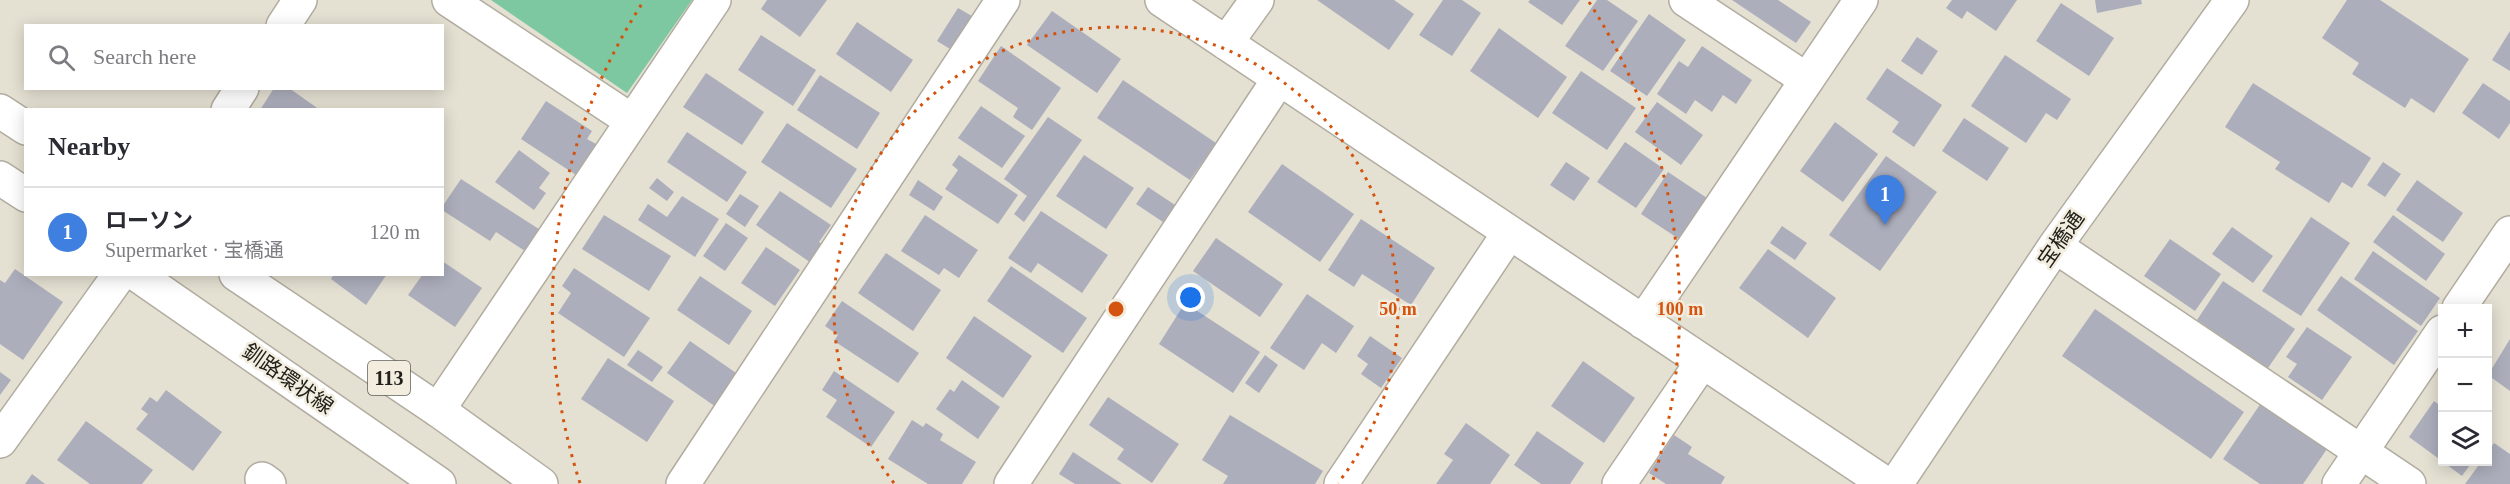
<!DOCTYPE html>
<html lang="en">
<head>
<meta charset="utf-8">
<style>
  :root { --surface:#fff; --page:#f7f7f7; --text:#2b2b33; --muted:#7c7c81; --line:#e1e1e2; --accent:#7c3aed }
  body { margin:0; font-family:"Times New Roman","Noto Sans JP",serif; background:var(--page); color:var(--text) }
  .controls { position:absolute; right:18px; bottom:18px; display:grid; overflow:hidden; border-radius:0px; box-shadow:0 3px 15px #0003 }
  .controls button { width:54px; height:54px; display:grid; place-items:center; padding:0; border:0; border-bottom:2px solid var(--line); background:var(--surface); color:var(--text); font:30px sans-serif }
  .you { position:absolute; left:1191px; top:298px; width:21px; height:21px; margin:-15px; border:4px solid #fff; border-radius:50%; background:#1a73e8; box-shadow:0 0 0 9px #1a73e833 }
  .badge { display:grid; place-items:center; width:39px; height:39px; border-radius:50%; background:var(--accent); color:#fff; font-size:20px; font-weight:700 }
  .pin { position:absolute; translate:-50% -50px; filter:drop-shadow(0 2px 3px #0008) }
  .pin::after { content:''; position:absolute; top:32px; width:21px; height:18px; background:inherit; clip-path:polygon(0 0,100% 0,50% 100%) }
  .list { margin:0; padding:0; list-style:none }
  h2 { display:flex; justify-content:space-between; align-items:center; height:78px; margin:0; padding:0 24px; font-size:26px }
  h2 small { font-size:20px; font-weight:400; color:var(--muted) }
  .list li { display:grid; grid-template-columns:39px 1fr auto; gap:18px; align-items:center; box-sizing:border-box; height:90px; padding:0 24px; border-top:2px solid var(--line) }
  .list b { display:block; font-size:22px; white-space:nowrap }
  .list p { margin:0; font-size:20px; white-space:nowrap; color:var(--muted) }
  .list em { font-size:20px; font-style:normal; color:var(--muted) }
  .icon { flex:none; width:33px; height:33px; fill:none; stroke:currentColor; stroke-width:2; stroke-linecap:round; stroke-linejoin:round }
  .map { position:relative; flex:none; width:2510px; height:484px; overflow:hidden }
  .search { position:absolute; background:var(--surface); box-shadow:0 3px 15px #0003; left:24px; top:24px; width:420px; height:66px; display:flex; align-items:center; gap:15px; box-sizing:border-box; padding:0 21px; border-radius:0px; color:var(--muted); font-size:22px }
  .panel { position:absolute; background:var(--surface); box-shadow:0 3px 15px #0003; left:24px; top:108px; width:420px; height:168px; border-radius:0px }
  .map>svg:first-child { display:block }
</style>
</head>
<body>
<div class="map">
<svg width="2510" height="484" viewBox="0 0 2510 484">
  <rect width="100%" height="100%" fill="#e4e0d2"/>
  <path fill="#7dc8a0" d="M491,0H692L627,93Z"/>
  <path fill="#adaebc" d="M767,0H827L800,37L761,9Z
    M1317,0H1394L1414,14L1389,50Z
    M1443,0H1462L1481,13L1452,56L1419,35Z
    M1530,0H1580L1562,25L1528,2Z
    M1597,0H1607L1638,21L1603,71L1565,46Z
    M1732,0H1778L1811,22L1796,43Z
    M1952,0H2017L1996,31L1967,11L1962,19L1946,8Z
    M2095,0H2141L2142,4L2097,13Z
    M2347,0H2380L2469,59L2434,113L2411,98L2405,108L2352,74L2359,63L2322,38Z
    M2061,3L2114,38L2089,76L2036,41Z
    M958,8L977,19L955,52L937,41Z
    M1052,11L1121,59L1097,93L1027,45Z
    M1649,14L1686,40L1647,96L1610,71Z
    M857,22L913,60L891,92L836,54Z
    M1499,28L1567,77L1538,118L1470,71Z
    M2510,31V71L2492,60Z
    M761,35L816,70L793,106L738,70Z
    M1917,37L1938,51L1922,75L1901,61Z
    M1001,46L1061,88L1032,130L1013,117L1018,108L978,81Z
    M1702,46L1752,80L1736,104L1723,95L1712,112L1695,100L1686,114L1657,94L1679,61L1688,67Z
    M2005,55L2071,99L2057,120L2046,113L2026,143L1971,106Z
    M1887,68L1942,105L1914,147L1892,132L1899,122L1866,99Z
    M1581,71L1636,108L1607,150L1552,113Z
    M706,73L764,112L742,145L683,107Z
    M820,75L880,113L857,149L797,110Z
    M1123,80L1216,143L1190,180L1097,118Z
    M2253,83L2371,158L2352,188L2342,182L2329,203L2275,169L2280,162L2225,127Z
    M2483,83L2510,101V123L2499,139L2462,113Z
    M274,88H289L320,110H260Z
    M546,101L592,131L587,139L596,144L576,175L521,139Z
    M1657,102L1703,135L1681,165L1635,132Z
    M981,106L1025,136L1002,168L958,138Z
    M1048,117L1082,140L1024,222L1014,214L1027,196L1004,179Z
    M1964,118L2009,148L1987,181L1942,151Z
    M1835,122L1878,154L1843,202L1800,171Z
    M787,123L857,169L831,208L761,162Z
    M687,132L747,172L727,202L667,162Z
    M1625,142L1664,169L1636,208L1597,182Z
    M519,150L550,173L539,188L546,193L534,210L495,182Z
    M959,155L1018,195L998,224L945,189L958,170L952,165Z
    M1084,155L1134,188L1106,229L1056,196Z
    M1886,156L1937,192L1880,271L1829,235Z
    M1566,162L1590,178L1574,201L1550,185Z
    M2383,162L2401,174L2385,197L2367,185Z
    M1282,164L1354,214L1320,262L1248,212Z
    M1668,172L1707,198L1679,239L1641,214Z
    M657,178L674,192L667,201L649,188Z
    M461,179L542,231L528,253L496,232L490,241L442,210V207Z
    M918,180L943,197L934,211L909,195Z
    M2417,180L2463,213L2443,242L2396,210Z
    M1148,187L1178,207L1166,224L1136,204Z
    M780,191L831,225L819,242L829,249L817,267L756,225Z
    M740,194L759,206L745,227L726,214Z
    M682,196L719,219L695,257L638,220L648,204L667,217Z
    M1041,211L1108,255L1082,293L1038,263L1031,273L1008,258Z
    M604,215L671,256L649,291L582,249Z
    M925,215L978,250L959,278L944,268L939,275L901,251Z
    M2393,215L2445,254L2426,281L2373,242Z
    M2311,217L2350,243L2301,316L2262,291Z
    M1361,219L1435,268L1411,305L1362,274L1354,287L1328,270Z
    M726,223L748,238L725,271L703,256Z
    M1782,226L1807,243L1795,260L1770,243Z
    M2232,227L2273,256L2253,283L2212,254Z
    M1216,238L1283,284L1260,317L1193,271Z
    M2170,239L2221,274L2195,311L2144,276Z
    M766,247L800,270L775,306L741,283Z
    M1768,249L1836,298L1808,338L1739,288Z
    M2373,251L2440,298L2421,326L2354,279Z
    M886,253L941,290L913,331L858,293Z
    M442,261L482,288L455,327L408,295L423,274H442Z
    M1011,266L1087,318L1063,353L987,301Z
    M574,268L650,318L624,357L558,313L571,293L562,286Z
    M15,269L63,302L23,360L0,344V280L5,283Z
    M334,274H387L366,305L331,279Z
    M700,276L752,311L729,345L677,310Z
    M2341,276L2418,331L2394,365L2317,310Z
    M2223,281L2295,329L2268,368L2197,320Z
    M1307,294L1354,326L1336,353L1322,343L1304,370L1270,348Z
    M842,301L919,353L898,383L834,341L838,335L825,326Z
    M1185,303L1260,352L1233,393L1159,344Z
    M2095,309L2244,412L2211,459L2062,356Z
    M974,316L1032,356L1003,398L946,358Z
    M2307,327L2352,357L2322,400L2288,377L2297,364L2286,357Z
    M1370,336L1402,358L1381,388L1361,374L1368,364L1357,356Z
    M2510,339V391L2488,375Z
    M690,341L739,375L716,407L667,373Z
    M638,350L663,367L652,382L627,365Z
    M1265,355L1278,365L1259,393L1245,383Z
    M608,358L674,401L647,442L581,399Z
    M1583,361L1635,398L1604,443L1551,406Z
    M834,371L895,412L871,447L826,417L837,400L822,390Z
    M0,372L11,380L0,395Z
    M962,380L1000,407L978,439L936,409L950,389L954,392Z
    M166,390L222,432L193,471L136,429L148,414L141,409L150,397L157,402Z
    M1108,397L1179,444L1152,483L1117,459L1124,449L1089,425Z
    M2434,401L2442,407V461L2409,437Z
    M2261,403L2327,449L2303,484H2260L2223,459Z
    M1230,415L1323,471L1315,484H1223L1228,476L1202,460Z
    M912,420L923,427L926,423L943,434L940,440L976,462L962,484H928L888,459Z
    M86,421L153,470L142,484H90L57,460Z
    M1466,423L1510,455L1490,484H1436L1453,460L1444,454Z
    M1537,431L1584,463L1570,484H1541L1514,465Z
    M1674,435L1692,447L1688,454L1725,477L1721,484H1666L1649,473Z
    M2494,443L2510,454V484H2465L2481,462H2488V452Z
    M1073,452L1122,484H1075L1059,474Z
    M2443,462H2472L2462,476Z
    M32,474L45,484H25Z"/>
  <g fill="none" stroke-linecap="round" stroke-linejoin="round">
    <defs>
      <path id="minor" d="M449,0L632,121
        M1162,0L1886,484
        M1686,0L1807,80
        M283,26L300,0
        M1226,43L1257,0
        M228,110L242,88
        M2055,246L2409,484
        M2459,308L2510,233
        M1643,322L1861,0
        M438,410L714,0
        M0,441L120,274
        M262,479L269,484
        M683,484L1003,0
        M1011,484L1279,79
        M1341,484L1509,233
        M1619,484L1702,362
        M1896,484L2055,246L2232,0
        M2339,484L2442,332"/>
      <path id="major" d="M0,111L26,128
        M0,178L26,195
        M136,274L439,484
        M236,274L438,410L541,484"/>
    </defs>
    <use href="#minor" stroke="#b1ac9f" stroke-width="36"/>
    <use href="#major" stroke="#b1ac9f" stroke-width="36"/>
    <use href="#minor" stroke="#fff" stroke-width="33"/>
    <use href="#major" stroke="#fff" stroke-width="33"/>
  </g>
  <g fill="none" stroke="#d4530e" stroke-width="3" stroke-dasharray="3 6">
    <path d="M894 483A282 282 0 1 1 1338 483"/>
    <path d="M580 483A564 564 0 0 1 643 2M1589 2A564 564 0 0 1 1652 483"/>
  </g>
  <g text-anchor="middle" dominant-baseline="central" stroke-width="5" stroke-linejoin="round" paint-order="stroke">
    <rect fill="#f2eddf" stroke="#605e56" stroke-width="1.5" x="368" y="361" width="42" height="34" rx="4.5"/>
    <g font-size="20" font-weight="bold" fill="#22201b">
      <text x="389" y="378">113</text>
    </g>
    <g font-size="21" fill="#22201b" stroke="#f2eddf">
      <text transform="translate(2061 239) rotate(-55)">宝橋通</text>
      <text transform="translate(288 379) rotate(35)">釧路環状線</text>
    </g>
  </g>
  <circle cx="1116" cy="309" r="9" fill="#d4530e" stroke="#f2eddf" stroke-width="3"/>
  <g font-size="18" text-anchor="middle" font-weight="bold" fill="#d4530e" stroke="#f2eddf" stroke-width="5" stroke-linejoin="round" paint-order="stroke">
    <text x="1398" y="315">50 m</text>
    <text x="1680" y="315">100 m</text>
  </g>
</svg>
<div class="controls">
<button>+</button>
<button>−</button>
<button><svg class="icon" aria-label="layers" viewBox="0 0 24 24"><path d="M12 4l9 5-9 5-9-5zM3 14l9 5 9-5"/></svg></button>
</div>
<div class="you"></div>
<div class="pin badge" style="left:1885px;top:225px;background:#3f7fe0">1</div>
<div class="search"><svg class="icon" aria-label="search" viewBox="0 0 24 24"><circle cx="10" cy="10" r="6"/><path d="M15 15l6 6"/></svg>Search here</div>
<section class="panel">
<h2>Nearby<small></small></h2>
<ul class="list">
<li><span class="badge" style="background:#3f7fe0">1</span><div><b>ローソン</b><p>Supermarket · 宝橋通</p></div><em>120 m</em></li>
</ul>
</section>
</div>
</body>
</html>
